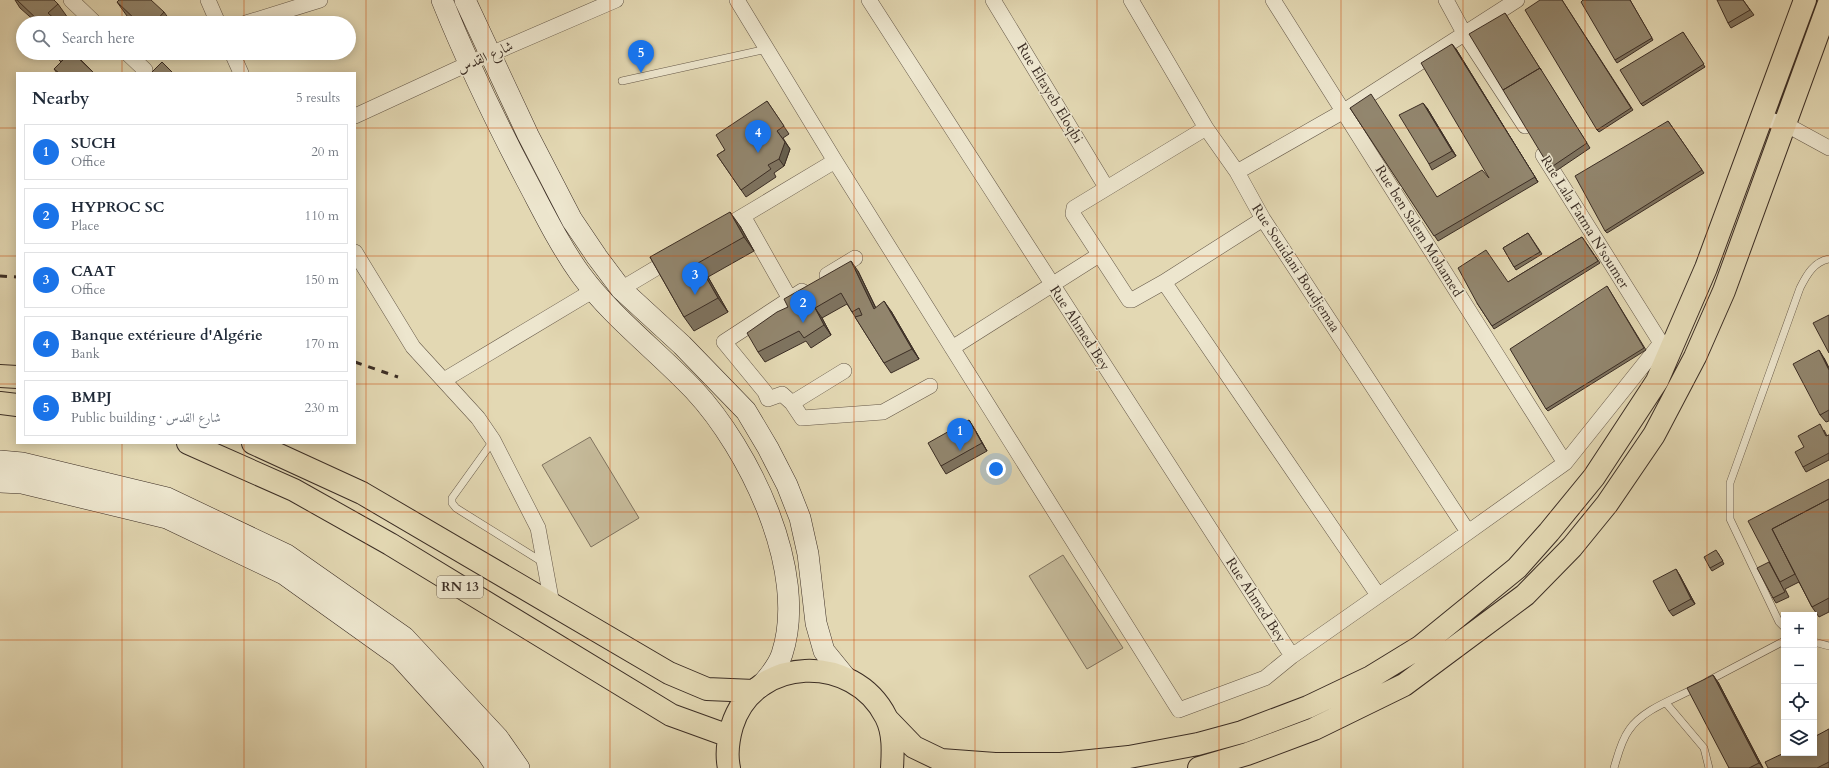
<!DOCTYPE html>
<html lang="en">
<head>
<meta charset="utf-8">
<style>
  :root { --surface:#fff; --page:#f2f2f3; --text:#1f2937; --muted:#747a83; --line:#e0e1e3; --accent:#1a73e8 }
  body { margin:0; font-family:Cardo,Amiri,serif; background:var(--page); color:var(--text) }
  .controls { position:absolute; right:12px; bottom:12px; display:grid; overflow:hidden; border-radius:0px; box-shadow:0 2px 10px #0003 }
  .controls button { width:36px; height:36px; display:grid; place-items:center; padding:0; border:0; border-bottom:1px solid var(--line); background:var(--surface); color:var(--text); font:20px sans-serif }
  .you { position:absolute; left:996px; top:469px; width:14px; height:14px; margin:-10px; border:3px solid #fff; border-radius:50%; background:#1a73e8; box-shadow:0 0 0 6px #1a73e833 }
  .badge { display:grid; place-items:center; width:26px; height:26px; border-radius:50%; background:var(--accent); color:#fff; font-size:13px; font-weight:700 }
  .pin { position:absolute; translate:-50% -33px; filter:drop-shadow(0 1px 2px #0008) }
  .pin::after { content:''; position:absolute; top:21px; width:14px; height:12px; background:inherit; clip-path:polygon(0 0,100% 0,50% 100%) }
  .list { margin:0; padding:0; list-style:none }
  h2 { display:flex; justify-content:space-between; align-items:center; height:52px; margin:0; padding:0 16px; font-size:17px }
  h2 small { font-size:13px; font-weight:400; color:var(--muted) }
  .list li { display:grid; grid-template-columns:26px 1fr auto; gap:12px; align-items:center; box-sizing:border-box; height:56px; margin:0 8px 8px; padding:0 8px; border:1px solid var(--line); border-radius:0px }
  .list b { display:block; font-size:15px; white-space:nowrap }
  .list p { margin:0; font-size:13px; white-space:nowrap; color:var(--muted) }
  .list em { font-size:13px; font-style:normal; color:var(--muted) }
  .icon { flex:none; width:22px; height:22px; fill:none; stroke:currentColor; stroke-width:2; stroke-linecap:round; stroke-linejoin:round }
  .map { position:relative; flex:none; width:1829px; height:768px; overflow:hidden }
  .search { position:absolute; background:var(--surface); box-shadow:0 2px 10px #0003; left:16px; top:16px; width:340px; height:44px; display:flex; align-items:center; gap:10px; box-sizing:border-box; padding:0 14px; border-radius:22px; color:var(--muted); font-size:15px }
  .panel { position:absolute; background:var(--surface); box-shadow:0 2px 10px #0003; left:16px; top:72px; width:340px; height:372px; border-radius:0px }
  .map>svg:first-child { display:block }
</style>
</head>
<body>
<div class="map">
<svg width="1829" height="768" viewBox="0 0 1829 768">
  <rect width="100%" height="100%" fill="#e3d8b3"/>
  <filter id="stains"><feTurbulence type="fractalNoise" baseFrequency=".005" numOctaves="4"/><feColorMatrix values="0 0 0 0 .2 0 0 0 0 .09 0 0 0 0 .02 0 0 0 .5 -.17"/></filter>
  <radialGradient id="worn" r=".72"><stop offset=".6" stop-color="#630" stop-opacity="0"/><stop offset="1" stop-color="#630" stop-opacity=".3"/></radialGradient>
  <path fill="#c6bb9b" stroke="#807460" d="M590,437L639,518L591,547L542,465Z
    M1063,555L1123,648L1087,669L1029,576Z"/>
  <g fill="none" stroke-linecap="round" stroke-linejoin="round">
    <defs>
      <path id="service" d="M622,81L767,49
        M493,441L452,498V503L456,508L544,563
        M1784,627L1779,622L1730,519V483L1800,288C1807,274 1814,262 1829,259
        M1814,642L1829,646
        M1708,681L1784,641
        M1666,703L1704,748L1709,768
        M1614,768C1618,755 1621,741 1629,730C1643,709 1675,699 1697,687"/>
      <path id="minor" d="M71,0L95,23
        M208,0L218,23
        M737,0L835,161L1179,710L1265,678L1292,656L1425,563L1565,463L1661,343L1543,155
        M869,0L1292,656
        M993,0L1106,187
        M1131,0L1206,128L1237,172L1263,219L1468,532
        M1273,0L1565,463
        M1446,0L1464,33L1525,126
        M246,23L320,0
        M127,53L145,70
        M232,53L241,73
        M355,116L470,63L616,0
        M1762,118L1785,124L1829,148
        M1206,128L1074,208L1073,214L1129,300H1132L1164,282L1263,219
        M1237,172L1344,111L1517,0
        M743,216L790,299
        M718,231L835,161
        M355,252L413,347L478,418L493,440L538,528L552,604
        M827,275L855,258
        M1164,282L1378,595
        M621,289L673,258
        M802,291L724,342L765,392L768,399L782,394L792,403L844,371
        M952,348L1099,255
        M444,380L594,290
        M792,403L802,418L883,412L930,386"/>
      <path id="secondary" d="M442,0C467,62 496,122 527,181C544,213 560,246 581,275C613,318 657,351 694,390C749,449 809,571 782,654C778,667 769,676 760,687
        M465,0L528,135L572,220L597,257L621,289L682,345L746,411L768,448L787,485L800,518L808,554L816,623L824,651L846,678
        M0,461L22,463L167,498L287,555L404,637L498,738L519,768
        M0,482L22,483L167,518L284,574L400,657L487,753L497,768"/>
      <path id="trunk" d="M0,376L17,377
        M0,403L17,405
        M188,443L294,490L390,544L671,715L729,736
        M253,443L362,493L669,673L707,689L754,691
        M887,719L914,747L941,760L995,764H1061L1129,757L1198,744L1242,732L1308,707L1371,677L1420,647L1517,568L1549,532L1594,477L1657,381L1706,268L1805,0
        M729,768C726,754 728,740 732,726C754,655 854,653 886,717C894,733 893,751 892,768
        M1199,768L1247,754L1314,729L1404,685L1525,595L1572,547L1607,504L1654,435L1695,357L1724,291L1829,3"/>
    </defs>
    <use href="#service" stroke="#655848" stroke-width="8"/>
    <use href="#minor" stroke="#655848" stroke-width="16"/>
    <use href="#secondary" stroke="#3b2d24" stroke-width="22"/>
    <use href="#trunk" stroke="#3b2d24" stroke-width="24"/>
    <use href="#service" stroke="#ede6ce" stroke-width="7"/>
    <use href="#minor" stroke="#ede6ce" stroke-width="15"/>
    <use href="#secondary" stroke="#ede6ce" stroke-width="21"/>
    <use href="#trunk" stroke="#e3d8b3" stroke-width="22"/>
    <path stroke="#3b2d24" stroke-width="3" stroke-dasharray="7 7" stroke-linecap="butt" d="M0,276L17,277
      M355,362L398,377"/>
  </g>
  <path fill="#7e735f" stroke="#3b2d24" d="M15,0H54L58,4L68,18L62,23H37L20,8Z
    M1562,0L1633,110L1599,132L1597,130Z
    M1630,0L1653,40L1617,63L1615,60Z
    M1743,0L1754,15L1731,28L1728,23Z
    M117,2L164,12L172,23H134L127,16Z
    M1505,13L1590,148L1553,173L1550,168Z
    M1683,32L1705,67L1643,106L1641,104Z
    M1456,49L1538,182L1438,241L1350,108L1437,197L1489,178Z
    M52,53H86L80,59L94,73H57L54,69L61,62Z
    M767,101L789,134L783,138L790,149L784,166L774,173L776,177L746,197L717,155L725,150Z
    M1427,108L1456,156L1432,170L1429,164Z
    M1668,121L1704,173L1607,233L1605,231Z
    M740,226L754,251L708,277L728,312L694,331L684,317L650,257Z
    M1528,233L1542,254L1516,270L1503,248Z
    M1582,237L1600,263L1494,329L1477,303L1508,282Z
    M858,271L876,308L891,311L919,359L891,373L884,363L847,304L822,318L831,335L811,348L806,341L765,362L758,352L788,307Z
    M1607,286L1646,350L1548,411L1546,409Z
    M1824,358L1829,368V421L1826,422L1820,415Z
    M974,428L987,451L946,474L941,466Z
    M1824,430L1827,436L1829,435V460L1806,472L1803,467L1804,447Z
    M1829,479V612L1819,617L1812,607L1799,582L1785,589L1789,597L1776,603L1773,598L1769,562Z
    M1718,553L1724,564L1712,571L1710,568Z
    M1679,574L1695,604L1673,616L1669,611Z
    M1718,682L1763,768H1729Z
    M1829,729V768H1768Z"/>
  <path fill="#665e4d" stroke="#3b2d24" d="M1452,44L1456,49L1538,182L1535,177Z
    M62,53H86L70,70L60,56Z
    M1423,103L1427,108L1456,156L1452,151Z
    M777,131L790,149L784,166L779,159Z
    M730,212L740,226L754,251L744,237Z
    M851,261L858,271L881,319L874,309Z
    M698,263L708,277L728,312L718,298Z
    M884,301L891,311L919,359L912,349Z
    M815,308L822,318L831,335L824,325Z
    M1819,350L1824,358L1829,368V370Z
    M969,420L974,428L987,451L982,443Z
    M1676,569L1679,574L1695,604L1691,599Z
    M1713,675L1718,682L1763,768L1759,763Z"/>
  <path fill="#92866e" stroke="#3b2d24" d="M17,0H54L58,4L48,13L59,23H39L40,22Z
    M119,0H151L164,12L154,23H139L117,2Z
    M1540,0H1562L1631,108L1597,130L1525,10Z
    M1583,0H1630L1652,38L1615,60L1581,2Z
    M1717,0H1743L1750,10L1728,23Z
    M1505,13L1541,70L1540,68L1503,90L1469,34Z
    M1683,32L1704,64L1641,104L1620,70Z
    M1452,44L1535,177L1434,236L1350,108L1371,94L1437,197L1482,170L1489,178L1421,63Z
    M57,53H62L60,56Z
    M70,53H73L94,73H59L54,69Z
    M162,62L173,73H151Z
    M1540,68L1587,143L1550,168L1503,90Z
    M767,101L784,126L777,131L785,142L779,159L768,165L771,169L741,190L717,155L725,150L716,135Z
    M1423,103L1452,151L1429,164L1399,115Z
    M1668,121L1702,170L1605,231L1575,176Z
    M730,212L744,237L698,263L718,298L684,317L650,257Z
    M1528,233L1540,252L1514,267L1503,248Z
    M1582,237L1598,261L1492,326L1477,303L1458,268L1486,250L1508,282Z
    M851,261L874,309L884,301L912,349L884,363L855,317L862,315L859,308L852,312L841,293L815,308L824,325L804,338L799,331L758,352L747,333L777,312L788,307L784,299Z
    M1607,286L1644,348L1546,409L1510,349Z
    M1829,315V353L1813,323Z
    M1819,350L1829,370V410L1820,415L1793,364Z
    M969,420L982,443L941,466L928,443Z
    M1820,424L1826,436L1829,435V453L1803,467L1795,452L1804,447L1798,436Z
    M1829,479V499L1772,529L1795,574L1780,582L1748,521Z
    M1829,499V598L1812,607L1772,529Z
    M1716,550L1723,561L1710,568L1704,557Z
    M1769,562L1785,592L1773,598L1757,568Z
    M1676,569L1691,599L1669,611L1653,581Z
    M1713,675L1759,763L1749,768H1729L1687,688Z
    M1829,729V762L1817,768H1768L1765,762L1784,753H1814V737Z"/>
  <path fill="none" stroke="#ce5210" stroke-width="1" stroke-opacity="0.55" d="M122,0V23M244,0V23M366,0V768M488,0V768M610,0V768M732,0V768M854,0V768M975,0V768M1097,0V768M1219,0V768M1341,0V768M1463,0V768M1585,0V768M1707,0V768M122,53V73M244,53V73M0,128H17M355,128H1829M0,256H17M355,256H1829M0,384H17M355,384H1829M122,443V768M244,443V768M0,512H1829M0,640H1784M1814,640H1829"/>
  <g text-anchor="middle" dominant-baseline="central" stroke-width="3" stroke-linejoin="round" paint-order="stroke">
    <rect fill="#ede6ce" stroke="#706457" stroke-width="1" x="437" y="576" width="46" height="22" rx="3"/>
    <g font-size="13" font-weight="bold" fill="#3b2d24">
      <text x="460" y="587">RN 13</text>
    </g>
    <g font-size="14" fill="#3b2d24" stroke="#ede6ce">
      <text transform="translate(485 57) rotate(-24)">شارع القدس</text>
      <text transform="translate(1050 93) rotate(59)">Rue Eltayeb Eloqbi</text>
      <text transform="translate(1585 222) rotate(58)">Rue Lala Fatma N'soumer</text>
      <text transform="translate(1419 231) rotate(58)">Rue ben Salem Mohamed</text>
      <text transform="translate(1296 268) rotate(57)">Rue Souidani Boudjemaa</text>
      <text transform="translate(1080 328) rotate(57)">Rue Ahmed Bey</text>
      <text transform="translate(1256 600) rotate(57)">Rue Ahmed Bey</text>
    </g>
  </g>
  <rect width="100%" height="100%" filter="url(#stains)"/>
  <rect width="100%" height="100%" fill="url(#worn)"/>
</svg>
<div class="controls">
<button>+</button>
<button>−</button>
<button><svg class="icon" aria-label="locate" viewBox="0 0 24 24"><circle cx="12" cy="12" r="6"/><path d="M12 2v4M12 18v4M2 12h4M18 12h4"/></svg></button>
<button><svg class="icon" aria-label="layers" viewBox="0 0 24 24"><path d="M12 4l9 5-9 5-9-5zM3 14l9 5 9-5"/></svg></button>
</div>
<div class="you"></div>
<div class="pin badge" style="left:960px;top:451px">1</div>
<div class="pin badge" style="left:803px;top:323px">2</div>
<div class="pin badge" style="left:695px;top:295px">3</div>
<div class="pin badge" style="left:758px;top:153px">4</div>
<div class="pin badge" style="left:641px;top:73px">5</div>
<div class="search"><svg class="icon" aria-label="search" viewBox="0 0 24 24"><circle cx="10" cy="10" r="6"/><path d="M15 15l6 6"/></svg>Search here</div>
<section class="panel">
<h2>Nearby<small>5 results</small></h2>
<ul class="list">
<li><span class="badge">1</span><div><b>SUCH</b><p>Office</p></div><em>20 m</em></li>
<li><span class="badge">2</span><div><b>HYPROC SC</b><p>Place</p></div><em>110 m</em></li>
<li><span class="badge">3</span><div><b>CAAT</b><p>Office</p></div><em>150 m</em></li>
<li><span class="badge">4</span><div><b>Banque extérieure d'Algérie</b><p>Bank</p></div><em>170 m</em></li>
<li><span class="badge">5</span><div><b>BMPJ</b><p>Public building · شارع القدس</p></div><em>230 m</em></li>
</ul>
</section>
</div>
</body>
</html>
